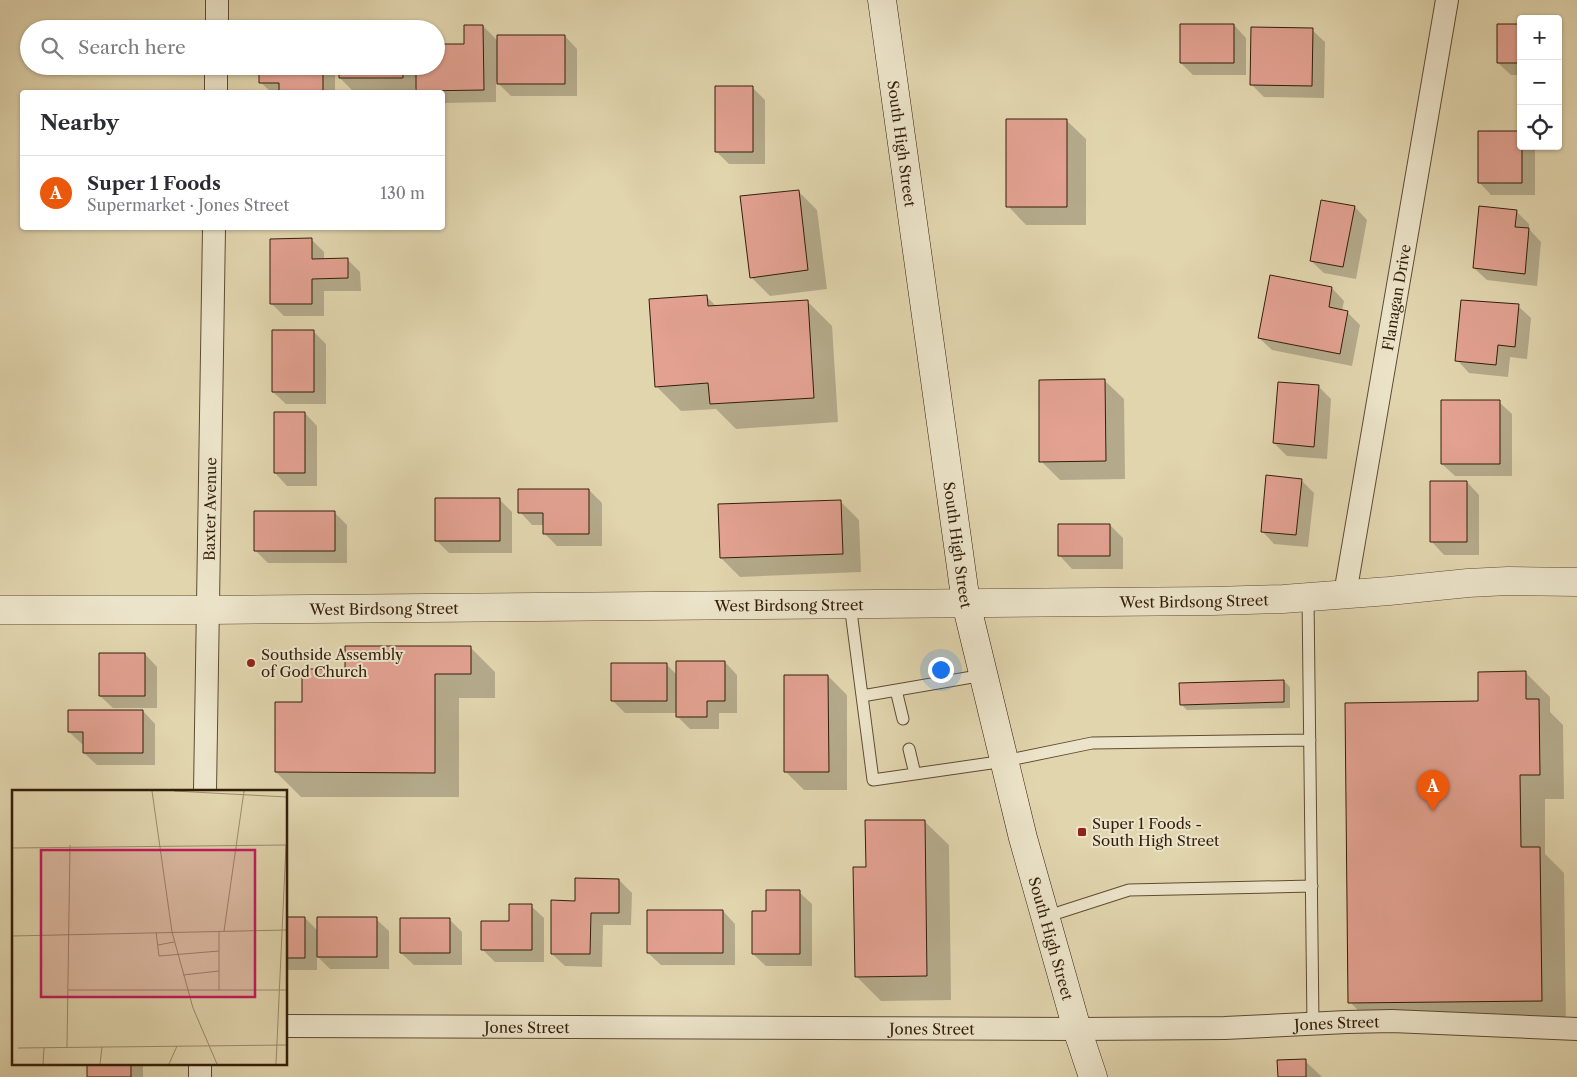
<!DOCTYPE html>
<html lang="en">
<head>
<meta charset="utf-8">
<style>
  :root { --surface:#fff; --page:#f7f7f7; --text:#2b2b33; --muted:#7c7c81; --line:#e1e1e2; --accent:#ea580c }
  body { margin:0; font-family:"Libre Caslon Text",serif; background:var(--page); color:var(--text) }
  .controls { position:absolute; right:15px; top:15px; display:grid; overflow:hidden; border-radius:5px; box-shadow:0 1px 4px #0004 }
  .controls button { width:45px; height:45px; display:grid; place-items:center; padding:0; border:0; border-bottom:1px solid var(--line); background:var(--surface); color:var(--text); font:25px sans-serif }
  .you { position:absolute; left:940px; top:669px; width:18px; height:18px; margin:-12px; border:4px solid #fff; border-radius:50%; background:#1a73e8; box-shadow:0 0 0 8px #1a73e833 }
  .badge { display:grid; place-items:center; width:32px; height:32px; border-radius:50%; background:var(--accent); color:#fff; font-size:16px; font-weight:700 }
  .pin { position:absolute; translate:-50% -41px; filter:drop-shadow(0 1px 2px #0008) }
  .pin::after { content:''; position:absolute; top:26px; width:18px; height:15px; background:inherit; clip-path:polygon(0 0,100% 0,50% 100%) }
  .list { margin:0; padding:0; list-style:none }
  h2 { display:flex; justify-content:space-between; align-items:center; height:65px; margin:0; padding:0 20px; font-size:21px }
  h2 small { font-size:16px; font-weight:400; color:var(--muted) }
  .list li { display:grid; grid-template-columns:32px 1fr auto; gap:15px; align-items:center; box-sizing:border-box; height:75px; padding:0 20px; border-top:1px solid var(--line) }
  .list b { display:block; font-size:19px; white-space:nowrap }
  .list p { margin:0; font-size:16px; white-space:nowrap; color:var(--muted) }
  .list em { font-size:16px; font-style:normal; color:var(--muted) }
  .icon { flex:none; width:28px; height:28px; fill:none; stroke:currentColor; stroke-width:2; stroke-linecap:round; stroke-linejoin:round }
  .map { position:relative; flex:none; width:1577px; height:1077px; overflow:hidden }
  .search { position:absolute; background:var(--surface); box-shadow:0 1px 4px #0004; left:20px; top:20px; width:425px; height:55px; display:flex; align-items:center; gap:12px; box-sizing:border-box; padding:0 18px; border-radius:28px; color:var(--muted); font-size:19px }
  .panel { position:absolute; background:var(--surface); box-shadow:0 1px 4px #0004; left:20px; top:90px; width:425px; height:140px; border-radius:5px }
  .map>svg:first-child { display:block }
</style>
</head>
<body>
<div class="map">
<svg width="1577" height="1077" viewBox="0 0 1577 1077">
  <rect width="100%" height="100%" fill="#e1d5ae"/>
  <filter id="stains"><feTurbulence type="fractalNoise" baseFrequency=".004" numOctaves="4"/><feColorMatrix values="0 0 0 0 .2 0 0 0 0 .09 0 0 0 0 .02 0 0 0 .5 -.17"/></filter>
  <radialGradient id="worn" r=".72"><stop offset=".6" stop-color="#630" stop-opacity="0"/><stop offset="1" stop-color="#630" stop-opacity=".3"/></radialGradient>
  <path fill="#0003" d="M1234,25L1246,38V75H1193L1181,63Z
    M1521,25V75H1511L1498,63Z
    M483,26L498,41L565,36L577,49V96H511L496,81V102L442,103V92H420L415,88V91H353L340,78V66H436L465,45Z
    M1312,30L1325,42L1324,98L1264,97L1251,84Z
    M260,66H335V92H271L260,82Z
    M752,87L765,100V164H729L716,151Z
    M1067,121L1086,139V225H1026L1008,206Z
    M1521,146H1535V195H1491L1479,182Z
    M798,191L817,210L827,289L770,296L751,277Z
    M1355,207L1367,220L1356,279L1324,273L1311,261Z
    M1516,211L1529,224V229L1541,242L1537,286L1487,280L1474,268Z
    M311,239L324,252V260H348L360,272L361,291H324V316H284L271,303Z
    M1332,288L1344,301L1342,311L1347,312L1360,325L1352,366L1272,350L1259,338Z
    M706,296L717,307L807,301L832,326L838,422L736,429L716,409L681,411L656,386Z
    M1518,306L1531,318L1527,359L1510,357L1508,377L1469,373L1457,360Z
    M314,332L326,344V404H286L273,392Z
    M1105,381L1124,399L1125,479L1060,480L1041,461Z
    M1318,386L1331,399L1327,459L1287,456L1274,443Z
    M1499,402L1512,414V476H1455L1442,464Z
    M305,413L317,426V486H287L275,473Z
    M1301,480L1314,493L1308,547L1274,544L1262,531Z
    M1467,482L1479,495V555H1444L1432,542Z
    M589,490L602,503V546H557L544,533V525H532L520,512Z
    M499,499L512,512V553H449L437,541Z
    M840,501L859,520L861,572L740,577L721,558Z
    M334,512L347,525V563H268L255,550Z
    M1110,525L1123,538V569H1072L1060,556Z
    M470,647L495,672V698H459V797H301L276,772L303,703L347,670Z
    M145,654L157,667V708H113L100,696Z
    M725,662L737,675V713H719V729H690L677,716V713H625L612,700L666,664L677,675Z
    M1525,672L1550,697V712L1563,725L1564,799H1545V854L1564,873L1566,1025L1374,1027L1350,1002L1480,702Z
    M828,676L847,695V790H804L785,771Z
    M1284,681L1290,687V708L1187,710L1181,704Z
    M143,711L155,724V765H97L84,753V744H82L69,732Z
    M924,821L949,845L951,1000L881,1001L856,976Z
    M619,880L632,893L631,925H603L602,967L565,966L552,954L576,902Z
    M799,892L812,904V966H766L753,954Z
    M531,906L544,918V962H495L483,950Z
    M723,911L735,924V965H661L648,953Z
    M286,918H305L318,931L376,919L389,931V969H330L317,956V970H286Z
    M449,919L462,932V965H414L401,953Z
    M1305,1061L1322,1077H1279Z
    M88,1063H143V1077H89Z"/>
  <path fill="#e2a191" stroke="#331e09" d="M1180,24H1234V63H1180Z
    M1497,24H1521V63H1497Z
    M464,25H483L484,90L416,91V66H436V44H464Z
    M1251,27L1313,28L1312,86L1250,85Z
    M497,35H565V84H497Z
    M259,66H323V92H279V83H259Z
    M339,66H403V78H339Z
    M715,86H753V152H715Z
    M1006,119H1067V207H1006Z
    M1478,131H1521V146H1522V183H1478Z
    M799,190L808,270L750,278L740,196Z
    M1321,200L1355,206L1343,267L1310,261Z
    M1479,206L1517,210L1515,227L1529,228L1525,274L1473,268Z
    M312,238V259L348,258V278L312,279V304H270V239Z
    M1270,275L1332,287L1329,307L1348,311L1340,354L1258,338Z
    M707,295L708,306L808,300L814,398L710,404L708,383L655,387L649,299Z
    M1461,300L1519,304L1515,347L1498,345L1496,365L1455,361Z
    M272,330H314V392H272Z
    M1105,379L1106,461L1039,462V380Z
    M1278,382L1319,385L1314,447L1273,443Z
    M1441,400H1500V464H1441Z
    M274,412H305V473H274Z
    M1266,475L1302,479L1296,535L1261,532Z
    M1430,481H1467V542H1430Z
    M518,489H589V534H543V513H518Z
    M435,498H500V541H435Z
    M841,500L843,554L720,558L718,504Z
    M254,511H335V551H254Z
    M1058,524H1110V556H1058Z
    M345,646H471V674H435V773L275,772V702H302V669H345Z
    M99,653H145V696H99Z
    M676,661H725V701H707V717H676Z
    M611,663H667V701H611Z
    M1526,671V699H1539L1540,775H1520L1521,847H1540L1542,1001L1348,1003L1345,703L1478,701V672Z
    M784,675H828L829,772H784Z
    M1284,680V702L1180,705L1179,683Z
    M68,710H143V753H83V732H68Z
    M865,820H925L927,976L855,977L853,867H866Z
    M575,878L619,879V913H591L590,954H551V900L575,901Z
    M766,890H800V954H752V911H766Z
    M509,904H532V950H481V921H509Z
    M647,910H723V953H647Z
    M286,917H305V958H286Z
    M317,917H377V957H317Z
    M400,918H450V953H400Z
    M1306,1059V1077H1278L1277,1060Z
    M87,1063H131V1077H87Z"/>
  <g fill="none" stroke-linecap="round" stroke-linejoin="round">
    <defs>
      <path id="service" d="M1308,597L1313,1024
        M850,604L873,780L1005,761L1092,743L1310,740
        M896,690L903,719
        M862,696L984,675
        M909,749L915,774
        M1045,917L1129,890L1312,886"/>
      <g id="minor">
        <path d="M217,29V0"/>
        <path d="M216,92V66"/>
        <path id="s1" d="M1345,594L1447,0"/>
        <path id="s2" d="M205,791L214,228"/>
        <path id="s3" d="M286,1026L1077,1029L1225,1028L1347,1022L1392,1021L1577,1029"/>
        <path d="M200,1077V1063"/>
      </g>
      <g id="tertiary">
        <path id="s4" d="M0,610H208L1213,601L1283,599L1389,591L1468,583L1508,581L1577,582"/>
      </g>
      <g id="secondary">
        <path id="s5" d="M882,0L966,603L1023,838L1077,1029L1093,1077"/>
      </g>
    </defs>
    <use href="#service" stroke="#5e4c32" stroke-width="13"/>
    <use href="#minor" stroke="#5e4c32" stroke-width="24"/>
    <use href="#tertiary" stroke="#5e4c32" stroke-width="29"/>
    <use href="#secondary" stroke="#331e09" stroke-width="29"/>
    <use href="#service" stroke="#ece4ca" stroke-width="11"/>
    <use href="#minor" stroke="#ece4ca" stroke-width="22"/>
    <use href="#tertiary" stroke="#ece4ca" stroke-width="28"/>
    <use href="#secondary" stroke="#ece4ca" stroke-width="28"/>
  </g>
  <g fill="#8f2418" stroke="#ece4ca" stroke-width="2">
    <circle cx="251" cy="663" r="5"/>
    <rect x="1077" y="827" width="10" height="10" rx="2.5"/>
  </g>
  <g text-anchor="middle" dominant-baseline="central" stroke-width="4" stroke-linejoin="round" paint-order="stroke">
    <g font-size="15" fill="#331e09" stroke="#ece4ca">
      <text stroke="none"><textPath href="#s5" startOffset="145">South High Street</textPath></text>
      <text stroke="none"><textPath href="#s1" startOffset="301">Flanagan Drive</textPath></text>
      <text stroke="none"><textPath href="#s2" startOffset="282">Baxter Avenue</textPath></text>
      <text stroke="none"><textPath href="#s5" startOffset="550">South High Street</textPath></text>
      <text stroke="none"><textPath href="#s4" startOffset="1194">West Birdsong Street</textPath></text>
      <text stroke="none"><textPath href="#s4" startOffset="789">West Birdsong Street</textPath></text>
      <text stroke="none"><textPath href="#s4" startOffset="384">West Birdsong Street</textPath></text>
      <text stroke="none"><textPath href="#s5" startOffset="955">South High Street</textPath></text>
      <text stroke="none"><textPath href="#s3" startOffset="1051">Jones Street</textPath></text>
      <text stroke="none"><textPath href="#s3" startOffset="241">Jones Street</textPath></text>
      <text stroke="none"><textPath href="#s3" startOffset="646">Jones Street</textPath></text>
    </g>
    <g font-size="15" fill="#331e09" stroke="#ece4ca" text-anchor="start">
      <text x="261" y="654">Southside Assembly<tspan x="261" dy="17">of God Church</tspan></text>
      <text x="1092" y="823">Super 1 Foods -<tspan x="1092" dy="17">South High Street</tspan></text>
    </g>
  </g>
  <g transform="translate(12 790)">
    <rect width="275" height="275" fill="#e1d5ae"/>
    <path fill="none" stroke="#9b8c6c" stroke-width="1" d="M140,1L160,142L181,218L205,274M162,1L275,7M0,58L275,55M207,141V200M212,141L232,1M144,142L147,166L207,161M0,146L275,140M146,155L162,152M171,185L207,181M56,200H275M55,257L58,55M6,258L275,255M31,274L32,258M88,274L90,257M157,274L165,256M264,274L274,55"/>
    <path fill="#c2185b" fill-opacity="0.15" stroke="#c2185b" stroke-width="2.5" d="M29,60H243V207H29Z"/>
    <rect width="275" height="275" fill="none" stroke="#331e09" stroke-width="2.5"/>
  </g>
  <rect width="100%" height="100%" filter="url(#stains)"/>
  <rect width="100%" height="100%" fill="url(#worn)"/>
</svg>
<div class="controls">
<button>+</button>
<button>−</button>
<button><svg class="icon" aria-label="locate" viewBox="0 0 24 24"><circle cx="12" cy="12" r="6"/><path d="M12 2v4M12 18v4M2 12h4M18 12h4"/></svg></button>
</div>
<div class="you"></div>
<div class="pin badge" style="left:1433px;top:811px">A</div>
<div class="search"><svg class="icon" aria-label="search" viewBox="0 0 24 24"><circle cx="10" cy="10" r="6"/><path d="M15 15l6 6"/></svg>Search here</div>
<section class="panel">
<h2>Nearby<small></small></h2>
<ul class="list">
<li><span class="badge">A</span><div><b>Super 1 Foods</b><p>Supermarket · Jones Street</p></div><em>130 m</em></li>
</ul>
</section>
</div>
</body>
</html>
